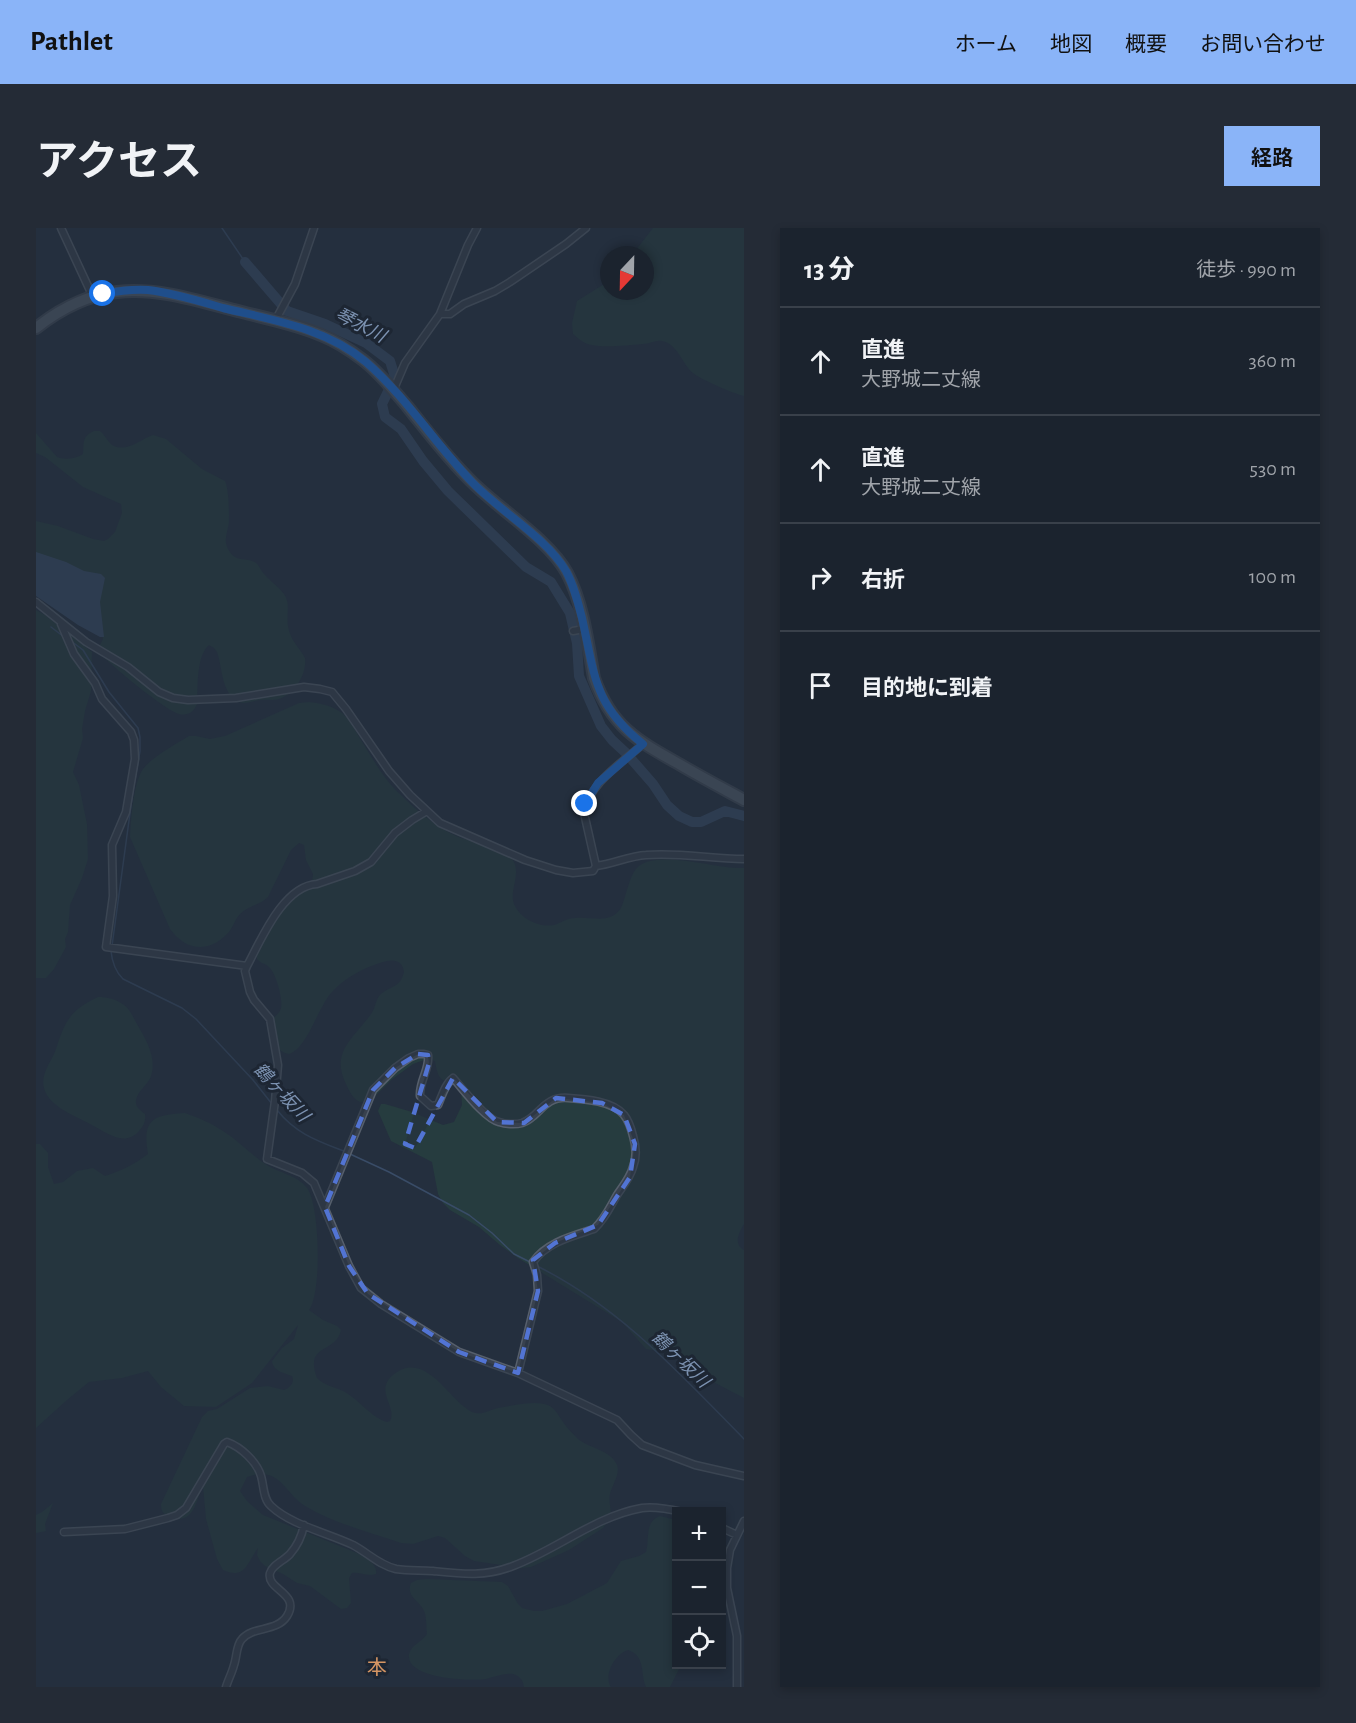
<!DOCTYPE html>
<html lang="ja">
<head>
<meta charset="utf-8">
<style>
  :root { --surface:#1b232e; --page:#242b36; --text:#f1f3f6; --muted:#a0a4aa; --line:#39404a; --accent:#8ab4f8 }
  body { margin:0; font-family:"Alegreya Sans","Noto Sans JP",sans-serif; background:var(--page); color:var(--text) }
  .controls { position:absolute; right:18px; bottom:18px; display:grid; overflow:hidden; border-radius:0px; box-shadow:0 3px 9px #0003 }
  .controls button { width:54px; height:54px; display:grid; place-items:center; padding:0; border:0; border-bottom:2px solid var(--line); background:var(--surface); color:var(--text); font:30px sans-serif }
  .compass { position:absolute; left:564px; top:18px; width:54px; height:54px; border-radius:50%; background:var(--surface); box-shadow:0 3px 9px #0003; rotate:202deg }
  .stop { position:absolute; width:18px; height:18px; margin:-14px; border:4px solid #1a73e8; border-radius:50%; background:#fff }
  .stop.end { background:#1a73e8; border-color:#fff; box-shadow:0 2px 6px #0008 }
  .list { margin:0; padding:0; list-style:none }
  h2 { display:flex; justify-content:space-between; align-items:center; height:78px; margin:0; padding:0 24px; font-size:26px }
  h2 small { font-size:20px; font-weight:400; color:var(--muted) }
  .list li { display:grid; grid-template-columns:39px 1fr auto; gap:18px; align-items:center; box-sizing:border-box; height:108px; padding:0 24px; border-top:2px solid var(--line) }
  .list b { display:block; font-size:22px; white-space:nowrap }
  .list p { margin:0; font-size:20px; white-space:nowrap; color:var(--muted) }
  .list em { font-size:20px; font-style:normal; color:var(--muted) }
  .icon { flex:none; width:33px; height:33px; fill:none; stroke:currentColor; stroke-width:2; stroke-linecap:round; stroke-linejoin:round }
  .map { position:relative; flex:none; width:708px; height:1459px; overflow:hidden; border-radius:0px }
  header { display:flex; align-items:center; gap:36px; box-sizing:border-box; height:84px; padding:0 30px; background:var(--accent); color:#111 }
  header strong { font-size:28px }
  nav { display:flex; gap:33px; margin-inline-start:auto; font-size:21px }
  .intro { display:flex; align-items:center; justify-content:space-between; box-sizing:border-box; height:144px; padding:0 36px }
  h1 { margin:0; font-size:42px }
  .button { padding:15px 27px; border-radius:0px; background:var(--accent); color:#111; font-size:21px; font-weight:700 }
  main { display:flex; gap:36px; padding:0 36px }
  aside { flex:1; background:var(--surface); border-radius:0px; box-shadow:0 3px 9px #0003 }
  .map>svg:first-child { display:block }
</style>
</head>
<body>
<header>
<strong>Pathlet</strong>
<nav><a>ホーム</a><a>地図</a><a>概要</a><a>お問い合わせ</a></nav>
</header>
<div class="intro"><h1>アクセス</h1><a class="button">経路</a></div>
<main>
<div class="map">
<svg width="708" height="1459" viewBox="0 0 708 1459">
  <rect width="100%" height="100%" fill="#242f3e"/>
  <path fill="#263c3f" d="M617,0H708V168C696,165 666,152 657,145C646,136 642,116 626,113C619,112 614,116 607,116C595,117 568,120 556,117C548,116 543,111 537,106L536,95L541,73L573,53V63H609V27H596Z
    M58,203H64C69,207 73,216 78,218C92,224 105,211 117,207L130,211L166,241L189,253C193,262 193,283 193,294C192,304 187,311 192,321C200,336 210,328 220,335C222,336 224,340 225,342C232,352 241,357 248,366C255,376 250,387 252,398C254,412 263,419 269,430C271,446 259,466 243,471C237,473 231,471 224,472C212,474 204,479 195,468C185,456 186,438 181,424L178,420L173,417C160,428 162,460 161,476C158,484 152,488 143,486C129,482 74,437 64,425V417L67,411L65,402L0,327V293L22,298L57,311L68,313L72,311L79,304L86,285L85,276L47,259L9,229L0,225V205L21,229C28,232 40,231 47,226C48,215 46,208 58,203Z
    M0,382L9,387L56,424L55,463L49,483L46,501L47,510L37,544L43,557L51,596L52,631L46,650L34,677L32,704L29,711L30,719L18,741L10,750H0Z
    M273,474C283,475 294,477 303,483C313,489 319,502 325,512C337,531 348,552 365,567C380,582 400,599 420,608C436,615 462,616 475,630C488,644 471,664 479,678C485,691 504,700 518,697C525,695 531,690 539,690C556,688 574,697 585,680C590,669 593,649 600,641C617,619 683,642 708,640V996C703,1004 697,1016 708,1022V1170L664,1147L644,1129L635,1125L610,1121L586,1094L482,1030L464,1017L443,999L414,982L407,975L402,966L396,934L355,913L342,883L345,876H349L376,884L407,897L418,894L426,877L425,861C410,847 403,861 399,833L391,831L377,836L355,852L334,873L324,874C316,870 314,864 310,856C294,824 318,810 335,786C340,780 339,771 345,766C356,757 364,760 368,744C367,735 361,731 351,733C330,738 305,751 292,769C281,784 270,821 253,826C241,824 233,811 231,800C234,790 243,788 245,780C247,771 240,745 233,739C229,735 225,736 221,731V725L243,684L258,670L276,657L277,646L270,632L268,617L263,615L255,622L232,669C224,677 212,678 204,686C198,692 197,701 191,706C172,726 149,722 134,701L94,609C95,591 97,556 107,541C116,529 140,516 153,508H160L174,511L189,508L263,475Z
    M62,769C71,769 80,771 88,777C94,781 97,789 101,796C110,812 121,829 115,848C112,857 102,862 100,872C99,879 104,882 109,886C110,893 108,898 103,903C88,920 70,904 54,896C38,887 13,879 8,860C4,846 16,833 20,821C29,793 34,782 62,769Z
    M149,885C163,890 175,895 187,903C203,913 215,927 231,937C243,945 261,947 271,960C284,977 286,1065 273,1082L287,1092L301,1098L305,1102C300,1126 268,1115 281,1150C288,1157 298,1159 307,1163C323,1171 334,1189 351,1194L354,1193C362,1178 335,1161 361,1144C392,1125 413,1173 436,1184C446,1188 453,1182 462,1180C476,1178 495,1173 508,1176C519,1178 521,1186 527,1194C531,1200 537,1206 542,1211C553,1220 573,1222 580,1235C586,1244 576,1257 574,1266C572,1273 576,1281 574,1288C573,1293 570,1296 567,1300L533,1322L495,1339L485,1340L438,1333L429,1328L409,1310L402,1308L377,1316L365,1315C333,1304 297,1295 269,1278C248,1265 244,1237 211,1249L204,1263L211,1273L227,1287L321,1325C330,1330 342,1336 340,1346C331,1349 324,1344 316,1345L313,1350L315,1375L311,1380L305,1381L274,1358L261,1355L247,1346L229,1338L224,1333L221,1327L222,1320C211,1335 209,1352 187,1342L181,1331L170,1291L167,1258C159,1273 159,1299 132,1288C126,1285 125,1282 125,1276L166,1189L172,1183L181,1181L214,1160L232,1158L248,1162C254,1160 259,1154 256,1148C248,1145 237,1143 236,1133L246,1120L258,1111L262,1097L216,1155L180,1179L148,1178L125,1159L112,1143L86,1150L53,1154L31,1172L0,1200V916H4L12,925V939L18,956L27,954L41,943L57,940L69,948C85,943 99,936 112,926C106,891 117,887 149,885Z
    M17,1275L9,1296L10,1303L0,1305V1287L6,1284Z
    M624,1288L640,1292V1436L645,1437L634,1459H610C604,1445 610,1428 592,1422C579,1426 567,1447 575,1459H488C487,1452 484,1448 477,1446C468,1445 459,1449 450,1451C434,1453 369,1451 373,1426C375,1417 386,1414 391,1406C390,1399 391,1387 387,1381C381,1371 370,1368 375,1355L381,1352L391,1351L466,1354L472,1358L482,1376L486,1380L498,1383H506L531,1376L571,1355L585,1333L603,1328L610,1324C614,1310 608,1294 624,1288Z"/>
  <path fill="#394c67" d="M0,324L30,334L48,343L65,346L69,350L64,374L68,409H64L42,397L0,368Z"/>
  <g fill="none" stroke-linecap="round" stroke-linejoin="round">
    <path stroke="#394c67" stroke-width="1.5" d="M186,0L209,34
      M15,399L28,409
      M35,413L47,422L73,464L102,500L104,509V523L97,563L76,718
      M75,723C76,734 79,743 87,751L146,780L160,791L217,852L236,876
      M241,882C260,906 282,913 310,924
      M314,926L353,944L433,987L456,1005L478,1026L494,1034
      M501,1038C584,1079 644,1146 708,1211"/>
    <path stroke="#394c67" stroke-width="10" d="M209,34L251,83L289,96L330,115L354,133L359,149L346,176L349,189L365,201L387,233L412,263L490,339L515,354L534,385L541,415L543,448L565,498L576,512L590,525L617,556L631,577L643,588L656,594H665L689,583L708,588"/>
    <defs>
      <path id="minor" d="M25,0L57,69
        M404,86H414L428,76L459,63L474,54L530,16L550,0
        M239,93L259,56L278,0
        M357,163L369,135L404,86L432,17L441,0
        M0,374L50,414L92,439L123,464L137,470L152,472L200,470L268,459L284,461L296,464L310,481L353,543L374,567L404,595L489,632L520,642L537,645L557,643L560,638C577,636 593,628 610,627C643,624 675,631 708,631
        M25,396L38,426L59,455L66,471L95,504L98,512L99,531L90,584L76,617L77,668L70,719L211,738
        M537,403L548,401
        M391,583L376,592L359,605L335,634L319,643L281,656C247,658 225,712 211,738L209,743L214,764L218,772L234,791L242,837L239,873L231,931L266,945L278,955L313,1038L325,1060L345,1076L423,1124L482,1145L581,1192L595,1207L606,1217L659,1237L708,1248
        M560,638L548,585C553,555 586,535 607,516
        M289,979L337,862L359,840L373,830L382,826H388L392,827C394,841 383,853 384,868L395,878L402,877C406,868 409,856 417,850C427,861 449,891 463,894C469,896 479,897 486,895C504,889 507,868 532,870C549,871 577,873 588,887C593,893 595,900 597,908C600,918 601,929 597,939C594,950 587,958 581,967C574,979 569,991 558,1001C537,1008 511,1014 497,1034L501,1047L502,1063L482,1145
        M686,1300L701,1307
        M28,1304L89,1301L132,1290L141,1287L150,1280L188,1216L191,1214C205,1219 221,1234 225,1248C228,1258 227,1271 235,1278C255,1297 292,1305 317,1317C332,1325 343,1337 360,1341C373,1343 384,1342 397,1343C426,1346 449,1349 477,1338C520,1322 560,1288 606,1280C619,1278 633,1281 646,1284
        M190,1459C192,1452 196,1445 198,1437C201,1429 200,1417 206,1411C217,1398 241,1404 251,1388C265,1365 230,1362 234,1345C236,1337 249,1332 254,1326C262,1317 266,1307 268,1297
        M701,1459V1408L691,1360V1340L694,1322L708,1293"/>
      <path id="primary" d="M0,100C24,81 50,67 81,64C124,59 165,74 206,84C232,91 260,96 285,107C300,113 314,122 327,132C344,145 357,162 371,178C392,204 412,231 436,254C463,281 513,312 531,345C547,375 552,416 558,450C575,498 600,512 643,536C665,549 686,560 708,572"/>
    </defs>
    <use href="#minor" stroke="#565f6c" stroke-width="9"/>
    <use href="#primary" stroke="#414a57" stroke-width="14"/>
    <use href="#minor" stroke="#38414e" stroke-width="6"/>
    <use href="#primary" stroke="#56606e" stroke-width="10"/>
  </g>
  <g fill="none" stroke-linecap="round" stroke-linejoin="round">
    <path stroke="#1a73e8" stroke-width="8" d="M67,66C82,63 97,61 112,62C138,65 163,73 187,80C236,92 290,100 330,134C369,168 399,215 435,253C462,282 510,309 530,343C538,358 542,374 546,390C559,447 557,476 607,516L562,555L549,576"/>
  </g>
  <path d="M0 0H708V1459H0ZM382,826L392,827L393,835L369,916L379,920L417,850L461,894L488,895L520,870L566,875L588,887L599,916L594,949L562,997L519,1015L497,1032L502,1063L482,1145L423,1124L332,1066L313,1038L289,979L337,862L359,840Z" fill="#242f3e" fill-opacity=".55" fill-rule="evenodd"/>
  <path fill="none" stroke="#5274d3" stroke-width="4.5" stroke-dasharray="12 8" stroke-linejoin="round" d="M382,826L392,827L393,835L369,916L379,920L417,850L461,894L488,895L520,870L566,875L588,887L599,916L594,949L562,997L519,1015L497,1032L502,1063L482,1145L423,1124L332,1066L313,1038L289,979L337,862L359,840Z"/>
  <g text-anchor="middle" dominant-baseline="central" stroke-width="6" stroke-linejoin="round" paint-order="stroke">
    <g font-size="18" font-style="italic" fill="#7c92b1" stroke="#1d2633">
      <text transform="translate(324 98) rotate(27)">琴水川</text>
      <text transform="translate(245 865) rotate(47)">鶴ヶ坂川</text>
      <text transform="translate(644 1132) rotate(44)">鶴ヶ坂川</text>
    </g>
    <g font-size="20" fill="#d59563" stroke="#1d2633">
      <text x="341" y="1440">本</text>
    </g>
  </g>
</svg>
<div class="controls">
<button>+</button>
<button>−</button>
<button><svg class="icon" aria-label="locate" viewBox="0 0 24 24"><circle cx="12" cy="12" r="6"/><path d="M12 2v4M12 18v4M2 12h4M18 12h4"/></svg></button>
</div>
<svg class="compass" viewBox="-18 -18 36 36"><path d="M0-13l5 13h-10z" fill="#e53935"/><path d="M0 13l5-13h-10z" fill="#a0a4aa"/></svg>
<div class="stop" style="left:67px;top:66px"></div>
<div class="stop end" style="left:549px;top:576px"></div>
</div>
<aside>
<h2>13 分<small>徒歩 · 990 m</small></h2>
<ul class="list">
<li><svg class="icon" aria-label="ahead" viewBox="0 0 24 24"><path d="M12 20V5M6 11l6-6 6 6"/></svg><div><b>直進</b><p>大野城二丈線</p></div><em>360 m</em></li>
<li><svg class="icon" aria-label="ahead" viewBox="0 0 24 24"><path d="M12 20V5M6 11l6-6 6 6"/></svg><div><b>直進</b><p>大野城二丈線</p></div><em>530 m</em></li>
<li><svg class="icon" aria-label="right" viewBox="0 0 24 24"><path d="M7 20v-9h11M14 6l5 5-5 5"/></svg><div><b>右折</b></div><em>100 m</em></li>
<li><svg class="icon" aria-label="arrive" viewBox="0 0 24 24"><path d="M6 21V4h12l-3 4 3 4H6"/></svg><div><b>目的地に到着</b></div></li>
</ul>
</aside>
</main>
</body>
</html>
